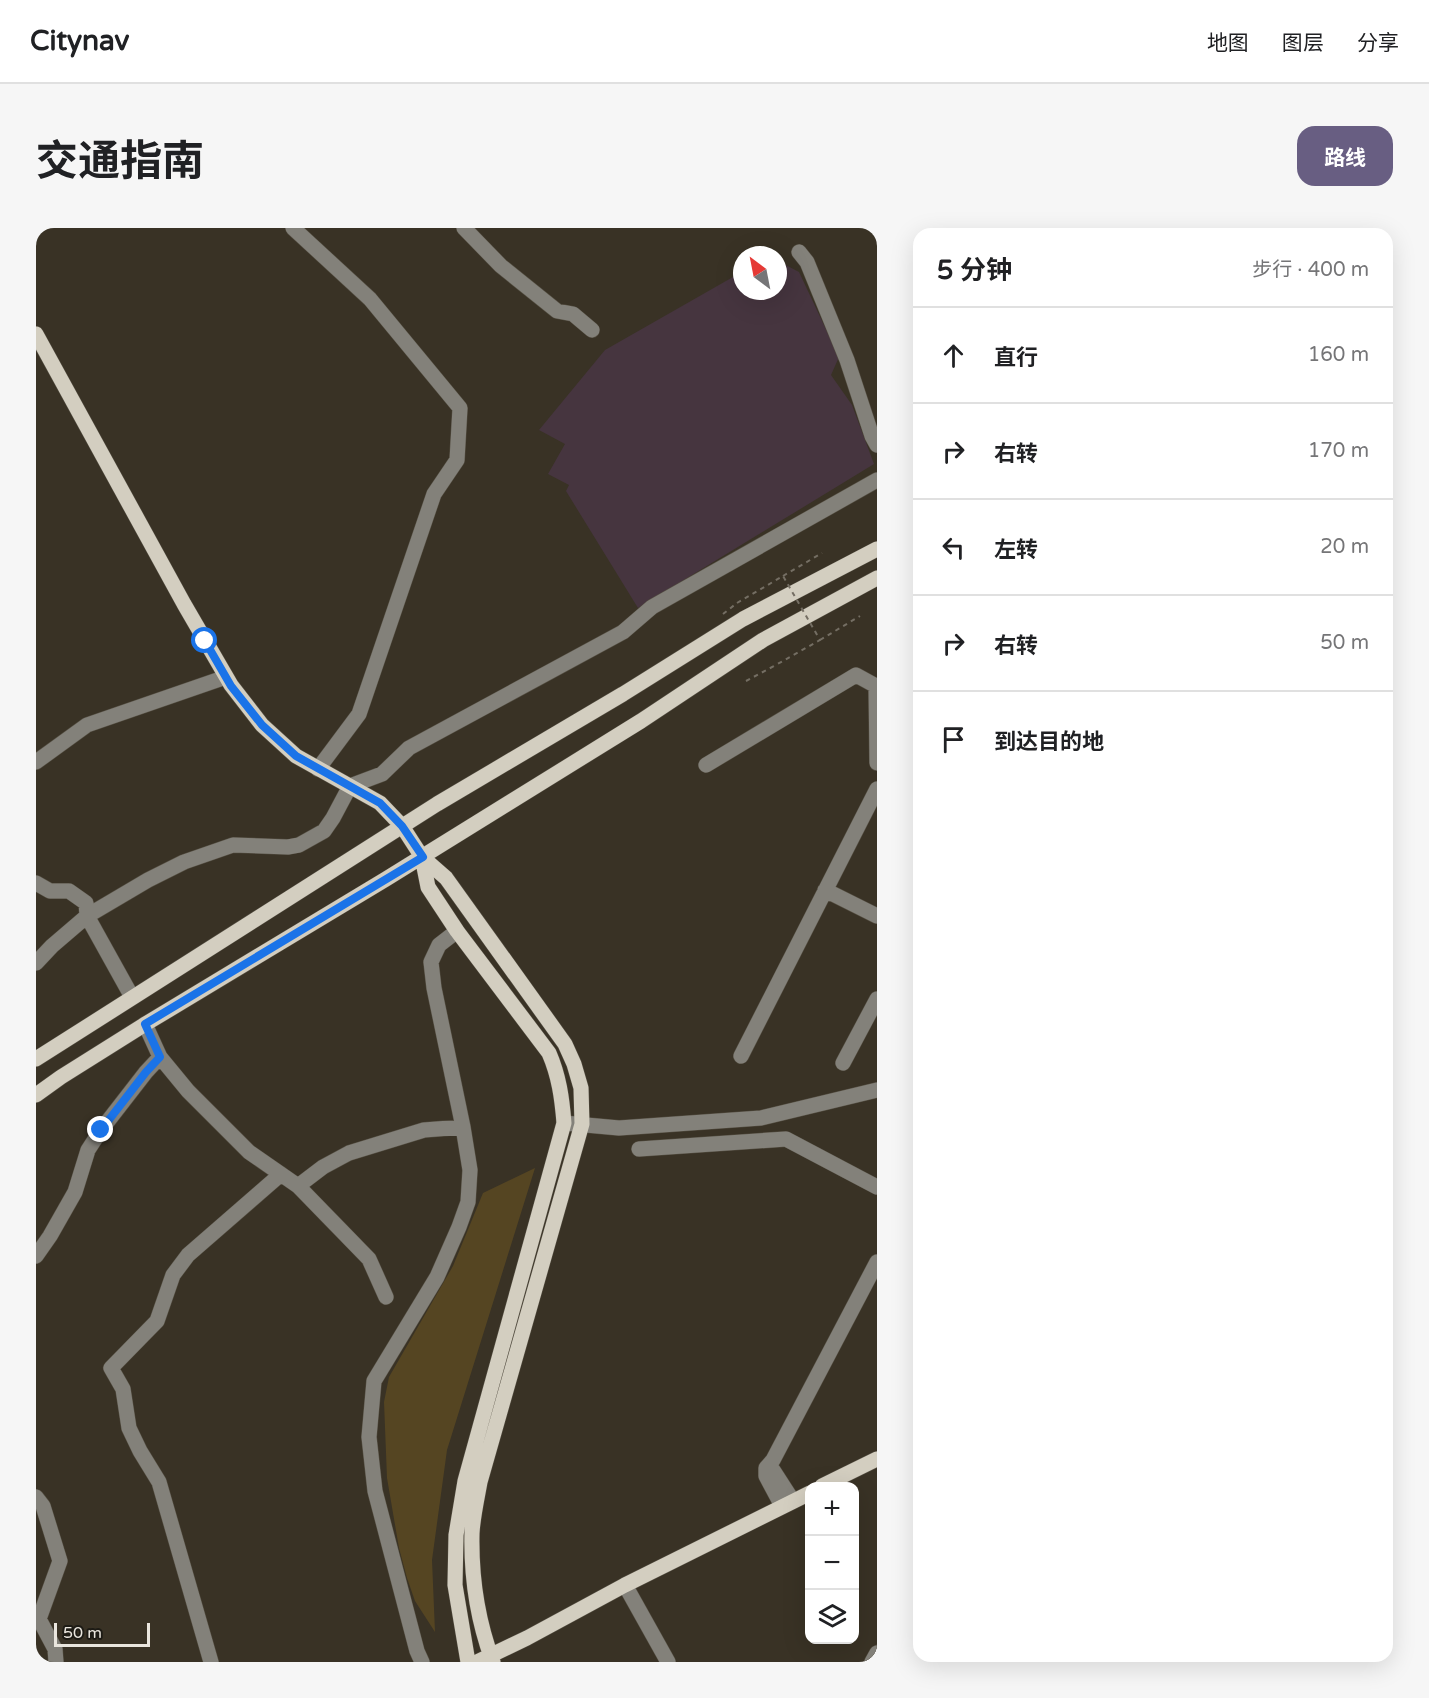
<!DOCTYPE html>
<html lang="zh">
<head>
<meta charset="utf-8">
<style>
  :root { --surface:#fff; --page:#f6f6f6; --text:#202124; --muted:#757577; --line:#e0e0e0; --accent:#685e82 }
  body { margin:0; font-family:"Varela Round","Noto Sans SC",sans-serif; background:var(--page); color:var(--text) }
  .controls { position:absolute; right:18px; bottom:18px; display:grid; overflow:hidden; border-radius:12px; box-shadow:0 6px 24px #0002 }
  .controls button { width:54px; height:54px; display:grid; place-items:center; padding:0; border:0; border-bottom:2px solid var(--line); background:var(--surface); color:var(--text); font:30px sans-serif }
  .compass { position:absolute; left:697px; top:18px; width:54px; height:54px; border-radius:50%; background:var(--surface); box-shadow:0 6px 24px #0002; rotate:328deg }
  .scale { position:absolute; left:18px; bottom:15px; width:96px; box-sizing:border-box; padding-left:6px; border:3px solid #eae6de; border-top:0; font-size:16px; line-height:21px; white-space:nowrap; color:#eae6de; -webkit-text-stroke:4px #1d1b15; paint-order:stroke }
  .stop { position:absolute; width:18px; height:18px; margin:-14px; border:4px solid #1a73e8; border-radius:50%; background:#fff }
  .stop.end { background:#1a73e8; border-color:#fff; box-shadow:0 2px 6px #0008 }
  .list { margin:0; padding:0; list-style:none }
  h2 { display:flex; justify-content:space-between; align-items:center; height:78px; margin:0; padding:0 24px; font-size:26px }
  h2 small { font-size:20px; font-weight:400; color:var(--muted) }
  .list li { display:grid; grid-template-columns:39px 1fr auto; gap:18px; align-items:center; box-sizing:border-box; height:96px; padding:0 24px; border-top:2px solid var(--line) }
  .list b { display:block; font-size:22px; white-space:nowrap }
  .list em { font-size:20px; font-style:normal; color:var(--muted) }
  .icon { flex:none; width:33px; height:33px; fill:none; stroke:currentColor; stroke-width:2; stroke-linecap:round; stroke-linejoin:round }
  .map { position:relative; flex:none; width:841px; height:1434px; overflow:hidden; border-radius:18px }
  header { display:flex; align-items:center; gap:36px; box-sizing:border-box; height:84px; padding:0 30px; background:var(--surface); border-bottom:2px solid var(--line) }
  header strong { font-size:28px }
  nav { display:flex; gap:33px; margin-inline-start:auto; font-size:21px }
  .intro { display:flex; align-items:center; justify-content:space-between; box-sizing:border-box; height:144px; padding:0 36px }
  h1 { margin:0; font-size:42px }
  .button { padding:15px 27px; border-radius:18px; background:var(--accent); color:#fff; font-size:21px; font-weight:700 }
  main { display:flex; gap:36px; padding:0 36px }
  aside { flex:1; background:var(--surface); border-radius:18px; box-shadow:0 6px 24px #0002 }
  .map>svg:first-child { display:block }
</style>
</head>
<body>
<header>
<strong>Citynav</strong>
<nav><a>地图</a><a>图层</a><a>分享</a></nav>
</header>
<div class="intro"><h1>交通指南</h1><a class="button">路线</a></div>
<main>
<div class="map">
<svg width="841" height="1434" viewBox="0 0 841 1434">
  <rect width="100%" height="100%" fill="#393225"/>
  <path fill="#46353f" d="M706,32V63H742V33L763,44L803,129L795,147L816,177L838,236L602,380L530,263L533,257L512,246L529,216L503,202L569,122L697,49L699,37Z"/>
  <path fill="#554522" d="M499,940L411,1222L396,1332L399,1404L379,1373L371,1350L363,1320L351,1250L348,1174L353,1149L417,1038L447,965Z"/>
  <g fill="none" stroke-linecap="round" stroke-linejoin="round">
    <defs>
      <path id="minor" d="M257,0L334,71L424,180L421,232L398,266L323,486L282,541
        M428,0L465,38L521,83L537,86L556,102
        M763,24L771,34L811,132L836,208L841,217
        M0,534L51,497L190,449
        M670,537L820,447L840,458L841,535
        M0,655L14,663H33L50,675L51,688L96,769
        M789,662L841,688
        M0,735L16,718L51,688L112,652L148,634L197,617L252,619L263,617L288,603L297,590L314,558L346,546L373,520L587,404L616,379L841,252
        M109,796L124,829L152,863L213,924L262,958L333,1031L350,1069
        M705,828L841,561
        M807,835L841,771
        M528,895L583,900L725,890L841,862
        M603,921L750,911L841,959
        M262,958L287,939L313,925L388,902L427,899
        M0,1028L14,1008L39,964L52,922L65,902L110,844L124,829
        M730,1240L737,1232L841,1034
        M0,1269L7,1278L24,1333L3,1391L19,1421L20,1434
        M746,1278L730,1248V1240L737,1242L757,1273
        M589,1357L632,1434
        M175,1434L123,1254L104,1223L93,1200L87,1161L75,1140L121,1093L137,1047L152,1027L245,946
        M386,1434L381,1423L339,1263L333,1209L338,1153L401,1049L423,999L432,974L434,942L427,899L398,760L395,734L403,717L421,703
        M836,1434L841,1425"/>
      <path id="major" d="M0,106L148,376L195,457L226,497L260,528L344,575L366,598L386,629L410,650L529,816L538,836L545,860L546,896L444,1254C441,1271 437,1288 436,1305C435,1348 442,1394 457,1434
        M386,629L392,659L421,703L513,825C523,848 526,870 528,895L429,1253L420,1307L419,1357L432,1434
        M0,831L401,576L587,466L707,391L841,321
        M0,867L25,849L111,795L350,651L605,493L727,412L841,350
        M786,1258L841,1231
        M441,1434L491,1410L589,1357L774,1265"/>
    </defs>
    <use href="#minor" stroke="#554f43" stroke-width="16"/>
    <use href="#major" stroke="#554f43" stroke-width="16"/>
    <path stroke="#746e63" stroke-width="2" stroke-dasharray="4.5 4.5" stroke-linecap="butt" d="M747,348L786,325
      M687,386L701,375
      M784,412L824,388
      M710,453L738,438"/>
    <use href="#minor" stroke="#83817a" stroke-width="15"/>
    <use href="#major" stroke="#d3cec0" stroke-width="15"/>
    <path stroke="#746e63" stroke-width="2" stroke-dasharray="4.5 4.5" stroke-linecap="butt" d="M701,375L747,348L784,412L738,438"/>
  </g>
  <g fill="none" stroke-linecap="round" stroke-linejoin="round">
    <path stroke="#1a73e8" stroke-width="8" d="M65,902L110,844L124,829L109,796L387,629L366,598L344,575L260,528L226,497L195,458L169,413"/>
  </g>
</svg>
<div class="controls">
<button>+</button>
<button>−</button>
<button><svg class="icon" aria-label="layers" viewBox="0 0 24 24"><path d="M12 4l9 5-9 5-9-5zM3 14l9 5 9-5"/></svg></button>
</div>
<svg class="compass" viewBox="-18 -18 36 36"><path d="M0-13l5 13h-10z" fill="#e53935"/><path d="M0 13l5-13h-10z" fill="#757577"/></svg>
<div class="scale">50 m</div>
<div class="stop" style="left:169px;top:413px"></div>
<div class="stop end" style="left:65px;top:902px"></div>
</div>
<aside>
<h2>5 分钟<small>步行 · 400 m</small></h2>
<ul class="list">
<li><svg class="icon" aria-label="ahead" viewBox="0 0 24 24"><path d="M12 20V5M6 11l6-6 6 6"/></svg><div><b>直行</b></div><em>160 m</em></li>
<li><svg class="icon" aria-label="right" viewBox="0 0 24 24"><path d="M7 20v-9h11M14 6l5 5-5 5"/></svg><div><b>右转</b></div><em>170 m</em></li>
<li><svg class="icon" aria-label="left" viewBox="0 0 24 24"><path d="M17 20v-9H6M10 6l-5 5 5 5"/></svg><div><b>左转</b></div><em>20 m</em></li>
<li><svg class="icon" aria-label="right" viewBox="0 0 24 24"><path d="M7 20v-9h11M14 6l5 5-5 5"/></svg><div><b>右转</b></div><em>50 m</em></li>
<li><svg class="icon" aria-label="arrive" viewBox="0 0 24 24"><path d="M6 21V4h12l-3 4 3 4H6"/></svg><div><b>到达目的地</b></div></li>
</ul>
</aside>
</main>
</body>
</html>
